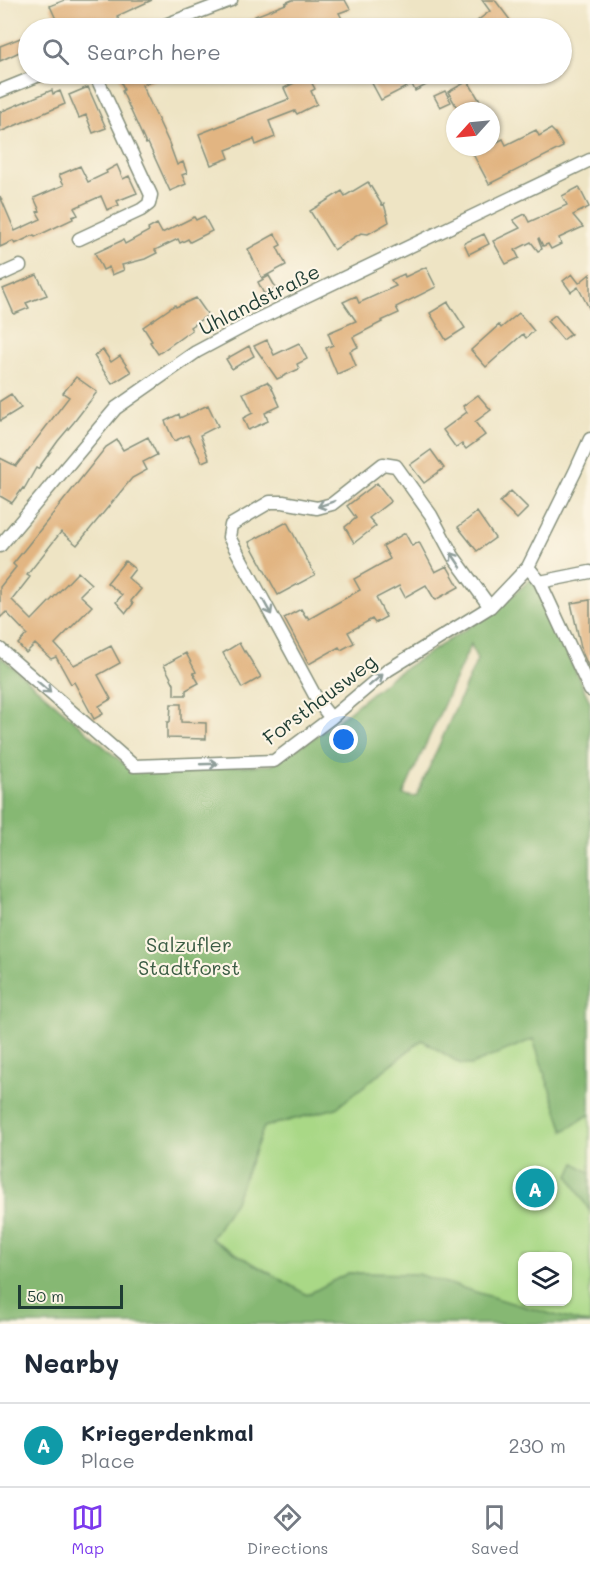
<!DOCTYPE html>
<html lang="en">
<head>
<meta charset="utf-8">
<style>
  :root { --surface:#fff; --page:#f6f6f7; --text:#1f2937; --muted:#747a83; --line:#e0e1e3; --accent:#7c3aed }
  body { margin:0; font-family:Mali,sans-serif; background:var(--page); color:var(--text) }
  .controls { position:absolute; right:18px; bottom:18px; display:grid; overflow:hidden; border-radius:12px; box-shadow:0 2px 4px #0004 }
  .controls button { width:54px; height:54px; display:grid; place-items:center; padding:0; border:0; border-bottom:2px solid var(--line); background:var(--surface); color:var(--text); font:30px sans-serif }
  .compass { position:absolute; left:446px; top:102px; width:54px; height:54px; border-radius:50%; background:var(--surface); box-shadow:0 2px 4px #0004; rotate:243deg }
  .scale { position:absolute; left:18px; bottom:15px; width:105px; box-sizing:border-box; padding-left:6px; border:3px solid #1f3d34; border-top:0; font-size:16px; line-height:21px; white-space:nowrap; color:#1f3d34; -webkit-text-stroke:4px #fcf5e5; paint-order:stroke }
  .you { position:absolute; left:344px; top:740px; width:21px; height:21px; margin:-15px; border:4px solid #fff; border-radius:50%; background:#1a73e8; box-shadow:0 0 0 9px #1a73e833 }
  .badge { display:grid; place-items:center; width:39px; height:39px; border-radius:50%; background:var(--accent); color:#fff; font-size:20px; font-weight:700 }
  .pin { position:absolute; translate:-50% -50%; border:3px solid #fff; box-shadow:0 2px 6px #0006 }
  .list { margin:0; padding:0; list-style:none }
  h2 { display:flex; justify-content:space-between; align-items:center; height:78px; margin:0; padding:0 24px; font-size:26px }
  h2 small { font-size:20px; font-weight:400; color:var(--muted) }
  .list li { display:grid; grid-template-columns:39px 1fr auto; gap:18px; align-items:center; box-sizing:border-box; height:84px; padding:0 24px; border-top:2px solid var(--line) }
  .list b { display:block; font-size:22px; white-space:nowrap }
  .list p { margin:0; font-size:20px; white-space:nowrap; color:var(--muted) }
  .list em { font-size:20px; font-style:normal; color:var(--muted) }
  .icon { flex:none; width:33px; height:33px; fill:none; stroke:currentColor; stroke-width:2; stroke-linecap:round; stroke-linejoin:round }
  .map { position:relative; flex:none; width:590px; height:1324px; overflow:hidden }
  .search { position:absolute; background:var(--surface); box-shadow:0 2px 4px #0004; left:18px; right:18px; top:18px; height:66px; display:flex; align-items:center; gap:15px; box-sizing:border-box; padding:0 21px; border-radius:33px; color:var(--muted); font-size:22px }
  .sheet { height:162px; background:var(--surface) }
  nav { display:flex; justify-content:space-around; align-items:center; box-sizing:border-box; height:84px; border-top:2px solid var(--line); background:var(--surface); font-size:16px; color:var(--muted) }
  nav a { display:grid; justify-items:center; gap:3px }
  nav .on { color:var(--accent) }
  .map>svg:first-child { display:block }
</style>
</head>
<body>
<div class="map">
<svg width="590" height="1324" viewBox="0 0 590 1324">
  <rect width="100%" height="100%" fill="#fcf5e5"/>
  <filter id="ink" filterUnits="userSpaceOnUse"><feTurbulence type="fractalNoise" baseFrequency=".0167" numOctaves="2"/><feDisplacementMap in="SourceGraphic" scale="12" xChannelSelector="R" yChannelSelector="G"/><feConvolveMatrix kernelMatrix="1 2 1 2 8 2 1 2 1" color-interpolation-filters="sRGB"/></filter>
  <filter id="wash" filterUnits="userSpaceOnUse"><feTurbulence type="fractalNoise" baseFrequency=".008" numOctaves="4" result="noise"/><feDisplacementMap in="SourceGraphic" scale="24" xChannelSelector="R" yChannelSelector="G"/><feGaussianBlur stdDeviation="1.35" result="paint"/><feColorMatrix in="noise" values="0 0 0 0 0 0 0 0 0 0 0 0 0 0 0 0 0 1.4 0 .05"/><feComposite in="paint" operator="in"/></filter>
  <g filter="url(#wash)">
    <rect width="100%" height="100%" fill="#eee4c4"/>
    <path fill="#a9d886" stroke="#648a5d" stroke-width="1.5" fill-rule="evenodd" d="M533,1039L564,1131L590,1114V1173L575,1163L569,1176L590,1212V1323L580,1322L518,1305L417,1274L348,1273L307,1295L211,1239L235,1201L264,1127L336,1108L422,1040L461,1064L471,1065ZM522,1256H568V1302H522Z"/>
    <path fill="#86b873" stroke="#527a54" stroke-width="1.5" fill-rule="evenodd" d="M532,578L590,702V1114L564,1131L533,1039L471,1065L461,1064L422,1040L336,1108L264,1127L235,1201L211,1239L307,1295L348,1273L417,1274L518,1305L580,1322L590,1323V1324H0V656L131,770L272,765L335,723L391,677L496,610ZM471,644L477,660L416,797L403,795Z
      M575,1163L590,1173V1212L569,1176Z"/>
    <g id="blocks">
      <path fill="#e2b582" d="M65,0H152L117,16L119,20L95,28H60L50,6Z
        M292,0H345L350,9L339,13L347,28H335L331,21L316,28H293L274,22L276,28H228V27L257,17L255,16L286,4L285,3Z
        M482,0H495L516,28H483L477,21L490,11Z
        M28,35V48L0,61V46Z
        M124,74H169L142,85L169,143L177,165L183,162L187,173L182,175L186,184L170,191L148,143L146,144L122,91L124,90L119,76Z
        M367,74H432H431L434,81L415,91L412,84L381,100Z
        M308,76L315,89L311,91L317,104L297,114L295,111L269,121L275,137L256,145L254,139L226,150L229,158L211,165L199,134L289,99L284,88Z
        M468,81L481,103L466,111H459L448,92Z
        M88,87L106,128L93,133L86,115L79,118L69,95Z
        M52,90L53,94L60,91L65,104L0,132V112Z
        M445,91L451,102L440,107L434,96Z
        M551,129L555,133L563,147L489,184L473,154L488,147H491V145L503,139L506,145L536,130L539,136Z
        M117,165L123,179L129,176L137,193L117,201L119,205L107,210L101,196L74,208L78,215L72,217L73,219L35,237L34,235L15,244L13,241L0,247V196L15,231L41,219L37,212L40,211L34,198L64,185L59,175L80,166L88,182L107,173L106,171Z
        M368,182L382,205L384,204L389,222L368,234L361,233L334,250L310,211L342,191L345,196Z
        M579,187L589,207L573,215L583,227L559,238L561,244L551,249L548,244L543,246L539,238L538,239L542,249L538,251L531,242L515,250L519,258L506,264L493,241L520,228L513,220L525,214L529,222L567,205L562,196Z
        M204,216L212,231L190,242L188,239L180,243L178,239L155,250L157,253L145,259L122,265L124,270L112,275L109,267L103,270L95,253L123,240L125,244L149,231L148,229L157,224L162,233L194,217L196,220Z
        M275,234L281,245L277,247L286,265L262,278L248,249Z
        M484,234L489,244L469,254L464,243Z
        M426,267L436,287L396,307L399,313L381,321L382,322L353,337L358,347L350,351L356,366L337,374L326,348L333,345L328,333L356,321L343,302L356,296L359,303L396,286L391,280L404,274L405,277Z
        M572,274L579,283L590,274V310L578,287L571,292L563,281Z
        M37,275L47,295L26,303L29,308L14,314L3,289Z
        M269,276L276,288L264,294L258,282Z
        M196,298L208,315L190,327L192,330L158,354L150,342L152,341L143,327L175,305L176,307Z
        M448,302L465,328L446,340L430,313Z
        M519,313L534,331L526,338L523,334L486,367L471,350L499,325L501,328Z
        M555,315L571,334L563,340L547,321Z
        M267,340L274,355L299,343L307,359L297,364L299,369L277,379L254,346Z
        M249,346L254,356L232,369L226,359Z
        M103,350L111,362L120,356L131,372L112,384L94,356Z
        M76,377L97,392L74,422L58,441L38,469L36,468L24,489L23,488L12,503L0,496V458L16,466L69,397L63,393Z
        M267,382L271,386L280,406L265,413L268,421L248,430L243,418L253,413L243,393Z
        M11,394L21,408L0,421V401Z
        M478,395L491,410L475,422L485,435L466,449L462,444L456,448L443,430L467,412L463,406Z
        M208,405L218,426L200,435L209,459L202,462L188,435L174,441L165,421L179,414L180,418Z
        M148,437L157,455L143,462L147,470L132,478L77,545L61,532L27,575L30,577L12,600L32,620L78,572L91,584L80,595L92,606L55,644L74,665L111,646L120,663L98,675L111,699L99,706L103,714L94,719L74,682L71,684L56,657L51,659L35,644L26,653L18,644L27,634L6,612L0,618V587L16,567L13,564L106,447L117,440L123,450Z
        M431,450L444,468L424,483L410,465Z
        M377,483L391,501L369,518L376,526L354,543L345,527L356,518L347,506Z
        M511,491L528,508L517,519L500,502Z
        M477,512L495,538L477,551L458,527Z
        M287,522L315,575L278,595L249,542Z
        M405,533L412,546L419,542L435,572L447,566L459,587L435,600L426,585L405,597L399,586L376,598L386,617L375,623L372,619L348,632L354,643L341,650L339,647L309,664L284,618L301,609L306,617L307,616L309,619L360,590L354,579L390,559L383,546Z
        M125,561L135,569L128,578L141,589L131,601L133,604L126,613L116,602L122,595L107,583Z
        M590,600V668H589L582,652L571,603Z
        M239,643L244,652L245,651L261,677L242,688L223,653Z
        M186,653L196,672L193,673L199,683L186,690V695H174V684L164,665Z
        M171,704H181V722L206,723V739L167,738V722H170Z"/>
    </g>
  </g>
  <g filter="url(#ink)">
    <use href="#blocks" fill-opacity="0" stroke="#86907c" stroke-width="1.5"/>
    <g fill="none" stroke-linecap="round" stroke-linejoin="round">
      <defs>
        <path id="street" d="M157,28L231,0
          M0,91L42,74
          M79,239L141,210L149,204L151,195L95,74
          M0,275L20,266
          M0,546L116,408L196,352L254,321L590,160
          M528,567L540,582L590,572
          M540,582L590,690
          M0,649L134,766L274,761L331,718L388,670L490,607L528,567L575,472L590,439
          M331,718L319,703L229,537L231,525L270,502H283L317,508L332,504L383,464L396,466L431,515L453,556L490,607"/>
      </defs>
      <use href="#street" stroke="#86907c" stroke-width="15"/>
      <use href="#street" stroke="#fff" stroke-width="12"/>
    </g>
    <defs><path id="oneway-shaft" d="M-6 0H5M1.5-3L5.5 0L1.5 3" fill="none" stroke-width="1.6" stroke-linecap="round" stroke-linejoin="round" transform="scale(1.5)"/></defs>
    <g stroke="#8f9e9a">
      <use href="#oneway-shaft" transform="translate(326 504) rotate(161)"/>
      <use href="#oneway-shaft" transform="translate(456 560) rotate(-124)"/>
      <use href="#oneway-shaft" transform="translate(267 607) rotate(61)"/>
      <use href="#oneway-shaft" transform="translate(376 680) rotate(-40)"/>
      <use href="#oneway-shaft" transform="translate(44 687) rotate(41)"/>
      <use href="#oneway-shaft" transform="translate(209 764) rotate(-2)"/>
    </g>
  </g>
  <g text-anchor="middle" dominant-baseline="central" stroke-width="4.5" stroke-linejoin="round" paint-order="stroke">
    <g font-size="20" fill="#1f3d34" stroke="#fcf5e5">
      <text transform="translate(259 299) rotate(-27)">Uhlandstraße</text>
      <text transform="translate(319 699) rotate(-37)">Forsthausweg</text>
    </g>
    <g font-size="20" fill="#3b5c44" stroke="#fcf5e5">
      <text x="189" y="944">Salzufler<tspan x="189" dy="23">Stadtforst</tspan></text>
    </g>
  </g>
</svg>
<div class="controls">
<button><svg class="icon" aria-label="layers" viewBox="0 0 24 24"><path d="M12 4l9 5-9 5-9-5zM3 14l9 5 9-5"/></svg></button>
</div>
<svg class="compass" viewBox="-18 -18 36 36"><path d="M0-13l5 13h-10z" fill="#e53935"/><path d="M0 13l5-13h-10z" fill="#747a83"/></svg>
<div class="scale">50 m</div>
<div class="you"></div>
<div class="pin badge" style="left:535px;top:1188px;background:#0f9aa8">A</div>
<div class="search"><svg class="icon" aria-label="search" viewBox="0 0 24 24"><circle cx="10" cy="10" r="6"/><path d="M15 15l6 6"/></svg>Search here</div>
</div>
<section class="sheet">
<h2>Nearby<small></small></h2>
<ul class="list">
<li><span class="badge" style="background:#0f9aa8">A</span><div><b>Kriegerdenkmal</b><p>Place</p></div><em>230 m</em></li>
</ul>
</section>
<nav>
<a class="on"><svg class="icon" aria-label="map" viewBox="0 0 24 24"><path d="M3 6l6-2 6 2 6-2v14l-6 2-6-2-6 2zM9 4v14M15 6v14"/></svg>Map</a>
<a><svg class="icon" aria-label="directions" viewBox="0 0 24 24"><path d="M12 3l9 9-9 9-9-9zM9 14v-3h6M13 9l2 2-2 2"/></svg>Directions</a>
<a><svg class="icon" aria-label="saved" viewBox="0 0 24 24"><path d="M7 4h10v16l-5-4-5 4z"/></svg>Saved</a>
</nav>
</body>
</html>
